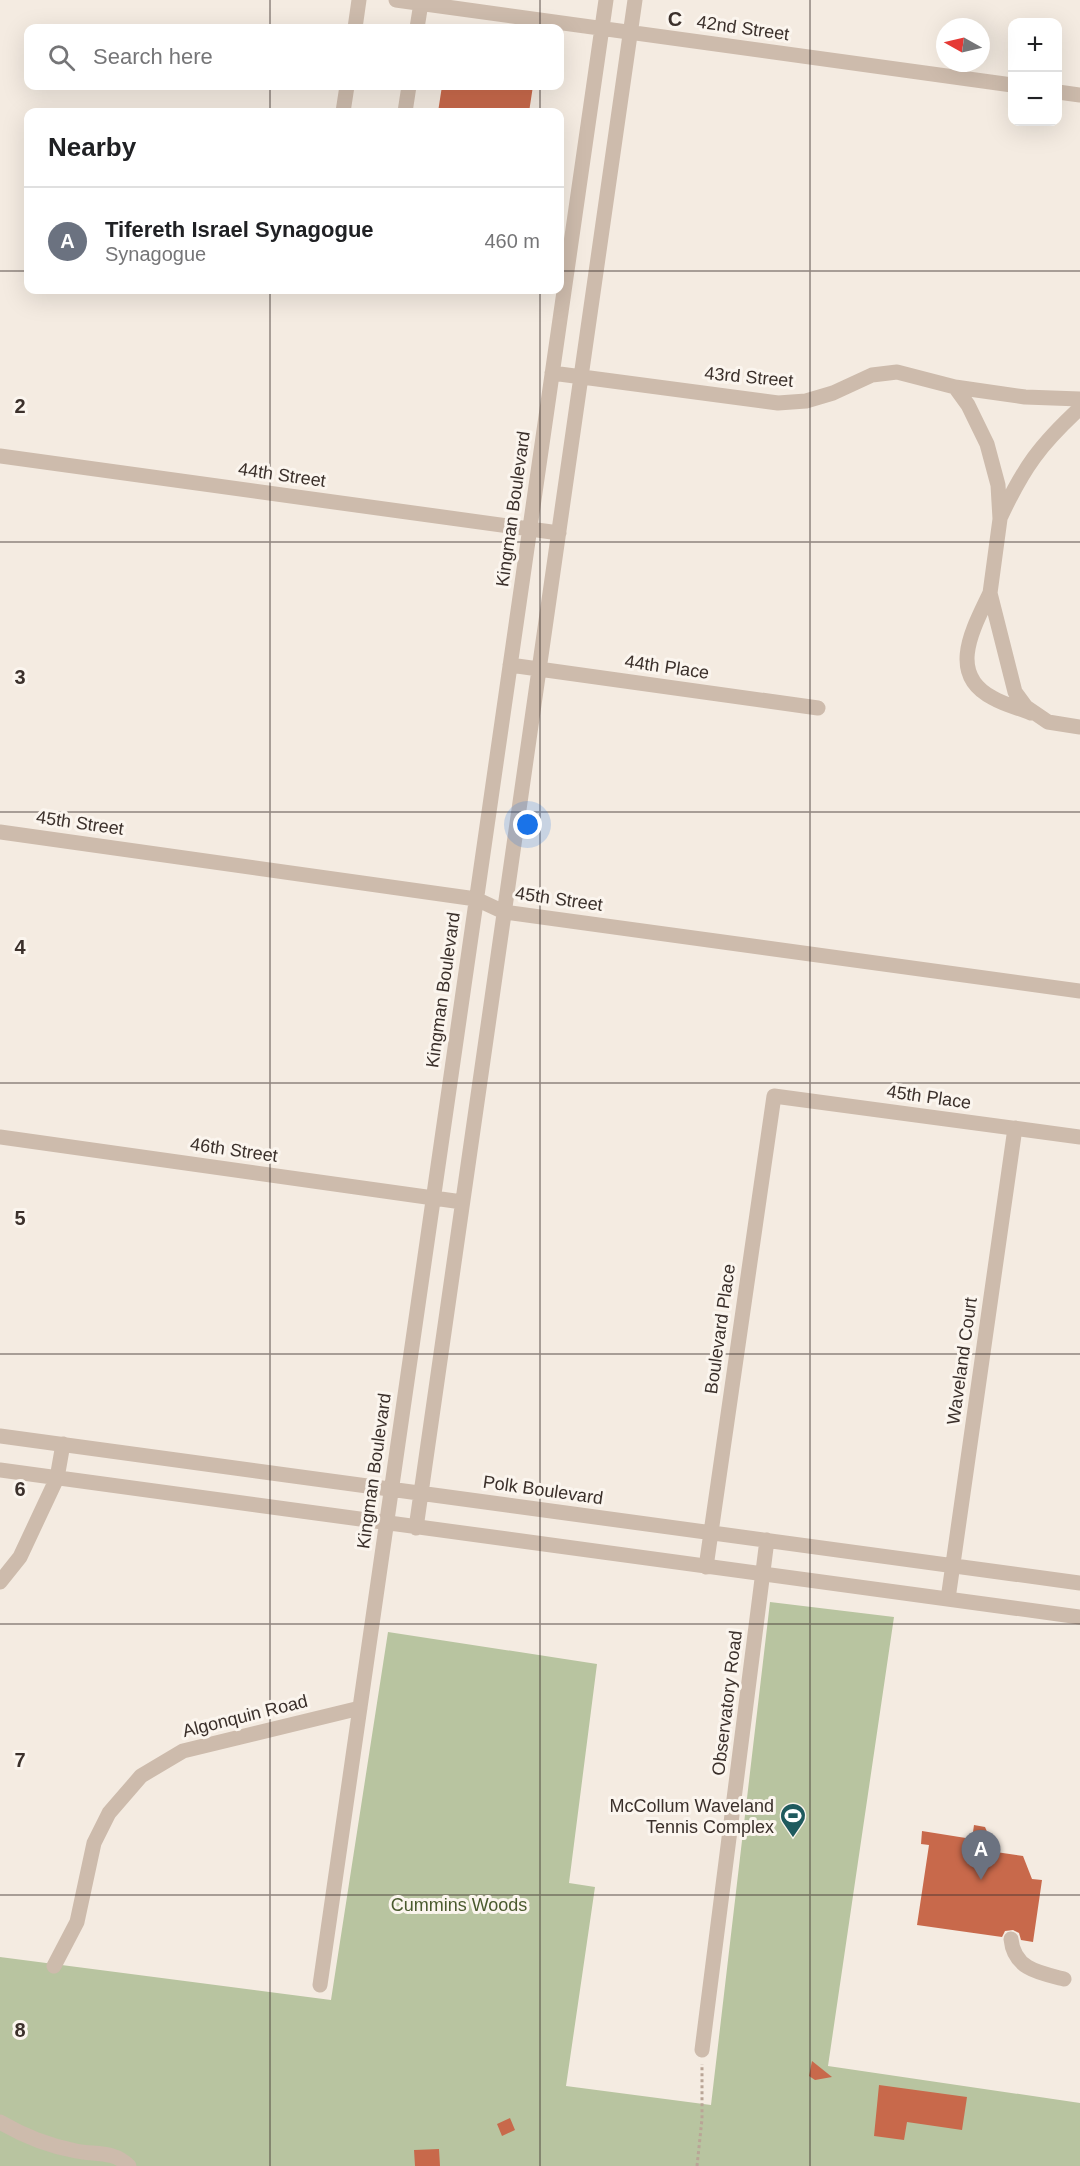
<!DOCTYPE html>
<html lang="en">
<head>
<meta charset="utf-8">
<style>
  :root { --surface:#fff; --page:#f6f6f6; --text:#202124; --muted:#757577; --line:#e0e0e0; --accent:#db2777 }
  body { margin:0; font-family:Arial,sans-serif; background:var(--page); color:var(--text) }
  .controls { position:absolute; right:18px; top:18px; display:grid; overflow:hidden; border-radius:12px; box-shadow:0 6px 24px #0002 }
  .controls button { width:54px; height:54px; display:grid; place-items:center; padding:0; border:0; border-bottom:2px solid var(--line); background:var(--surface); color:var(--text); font:30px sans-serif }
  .compass { position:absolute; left:936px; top:18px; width:54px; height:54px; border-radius:50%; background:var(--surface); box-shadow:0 6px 24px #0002; rotate:278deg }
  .you { position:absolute; left:528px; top:825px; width:21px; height:21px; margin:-15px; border:4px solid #fff; border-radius:50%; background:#1a73e8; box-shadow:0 0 0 9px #1a73e833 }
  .badge { display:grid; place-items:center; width:39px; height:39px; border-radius:50%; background:var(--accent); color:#fff; font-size:20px; font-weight:700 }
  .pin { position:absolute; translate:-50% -50px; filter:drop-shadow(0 2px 3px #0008) }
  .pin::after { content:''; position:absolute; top:32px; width:21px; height:18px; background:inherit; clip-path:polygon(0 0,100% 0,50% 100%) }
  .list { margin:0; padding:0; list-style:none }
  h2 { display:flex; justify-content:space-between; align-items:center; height:78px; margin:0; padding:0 24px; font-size:26px }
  h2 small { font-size:20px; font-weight:400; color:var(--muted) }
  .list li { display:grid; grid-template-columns:39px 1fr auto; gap:18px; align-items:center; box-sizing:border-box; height:108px; padding:0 24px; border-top:2px solid var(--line) }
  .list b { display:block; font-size:22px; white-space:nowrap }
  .list p { margin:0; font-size:20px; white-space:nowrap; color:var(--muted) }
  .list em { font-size:20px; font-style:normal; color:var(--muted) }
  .icon { flex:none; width:33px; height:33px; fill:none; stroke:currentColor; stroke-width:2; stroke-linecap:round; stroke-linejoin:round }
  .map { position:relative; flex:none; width:1080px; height:2166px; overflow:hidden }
  .search { position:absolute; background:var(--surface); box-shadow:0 6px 24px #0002; left:24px; top:24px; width:540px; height:66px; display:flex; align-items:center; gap:15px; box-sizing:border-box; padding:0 21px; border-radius:12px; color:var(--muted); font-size:22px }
  .panel { position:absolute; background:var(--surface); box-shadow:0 6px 24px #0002; left:24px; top:108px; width:540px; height:186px; border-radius:12px }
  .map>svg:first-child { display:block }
</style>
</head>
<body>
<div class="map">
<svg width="1080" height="2166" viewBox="0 0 1080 2166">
  <rect width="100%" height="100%" fill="#f4ebe1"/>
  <path fill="#b8c4a0" d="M770,1602L894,1617L828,2066L1080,2103V2166H0V1957L331,2000L388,1632L597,1664L569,1883L595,1887L566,2086L711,2105Z"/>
  <path fill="#c8694b" d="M442,86H533L529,112H438Z
    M974,1825L985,1827L996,1852L1023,1856L1032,1879L1042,1880L1033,1942L1021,1940L1019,1933L1013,1930L1005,1931L1002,1937L917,1925L929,1845L921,1844L922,1831L972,1839Z
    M812,2061L832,2077L815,2080L809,2076Z
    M879,2085L967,2097L962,2130L907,2122L904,2140L874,2136Z
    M510,2118L515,2130L502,2136L497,2124Z
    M439,2149L440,2166H415L414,2150Z"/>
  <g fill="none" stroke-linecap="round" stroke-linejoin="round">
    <path stroke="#b9a596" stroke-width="3" stroke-dasharray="3 3" stroke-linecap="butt" d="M697,2166L702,2119V2064"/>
    <path stroke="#cdbbac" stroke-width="15" d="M396,0L1012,85
      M355,28L359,0
      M417,28L421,3
      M1058,92L1080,95
      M343,112L347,86
      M405,112L409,86
      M552,373L778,403L806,401L833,393L872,375L897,372L955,387L1025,397L1080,399
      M955,387L968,405L987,444L998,485L1000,519L990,593L1015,692L1026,707L1048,722L1080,727
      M0,456L559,533
      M1001,516C1024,467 1040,445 1080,408
      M990,593C974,627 946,674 993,698C1005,705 1019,708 1031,713
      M510,665L818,708
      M0,832L476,899L504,912L1080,991
      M0,1137L462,1202
      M0,1436L1080,1583
      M0,1470L1080,1617
      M416,1528L635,0
      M706,1567L774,1096L1080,1137
      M0,1582L20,1557L57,1478L63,1444
      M948,1599L1015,1128
      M1011,1939C1014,1969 1039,1973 1064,1979
      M54,1966L77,1922L94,1843L109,1813L141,1776L183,1751L360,1708
      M320,1985L606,0
      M702,2050L767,1540
      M0,2122C22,2135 50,2146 76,2151C95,2155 113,2150 129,2166"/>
  </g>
  <path fill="none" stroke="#3b302b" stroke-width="1.5" stroke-opacity="0.55" d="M270,0V28M540,0V28M810,0V2166M270,86V112M540,86V112M0,271H28M560,271H1080M270,290V2166M540,290V2166M0,542H1080M0,812H1080M0,1083H1080M0,1354H1080M0,1624H1080M0,1895H1080"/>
  <defs>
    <symbol id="stadium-pin" viewBox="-11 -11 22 30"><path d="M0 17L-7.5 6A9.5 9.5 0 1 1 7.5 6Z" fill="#1f5a5e" stroke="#fbf5ee"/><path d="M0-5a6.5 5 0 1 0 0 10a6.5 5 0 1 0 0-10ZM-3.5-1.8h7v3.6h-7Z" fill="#fff"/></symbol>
  </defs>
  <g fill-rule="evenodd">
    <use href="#stadium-pin" x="778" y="1801" width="30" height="40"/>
  </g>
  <g text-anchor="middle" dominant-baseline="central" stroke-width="6" stroke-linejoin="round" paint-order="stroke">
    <g font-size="18" fill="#3b302b" stroke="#fbf5ee">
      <text transform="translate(743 28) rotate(8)">42nd Street</text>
      <text transform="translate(749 377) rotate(5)">43rd Street</text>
      <text transform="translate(282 475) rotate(8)">44th Street</text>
      <text transform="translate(513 509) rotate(-82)">Kingman Boulevard</text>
      <text transform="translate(667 667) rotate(8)">44th Place</text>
      <text transform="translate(80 823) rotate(8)">45th Street</text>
      <text transform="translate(559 899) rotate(8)">45th Street</text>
      <text transform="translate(443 990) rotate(-82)">Kingman Boulevard</text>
      <text transform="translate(929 1097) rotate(8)">45th Place</text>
      <text transform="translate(234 1150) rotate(8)">46th Street</text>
      <text transform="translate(720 1329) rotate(-82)">Boulevard Place</text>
      <text transform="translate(962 1361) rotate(-82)">Waveland Court</text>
      <text transform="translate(374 1471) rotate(-82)">Kingman Boulevard</text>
      <text transform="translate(543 1490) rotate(8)">Polk Boulevard</text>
      <text transform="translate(727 1703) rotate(-83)">Observatory Road</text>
      <text transform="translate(245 1716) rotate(-14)">Algonquin Road</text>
    </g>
    <g font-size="18" fill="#3b302b" stroke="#fbf5ee" text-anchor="end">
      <text x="774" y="1806">McCollum Waveland<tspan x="774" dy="21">Tennis Complex</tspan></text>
    </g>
    <g font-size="18" fill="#4a5a2e" stroke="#fbf5ee">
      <text x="459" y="1905">Cummins Woods</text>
    </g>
  </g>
  <g font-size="20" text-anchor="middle" font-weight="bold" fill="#3b302b" stroke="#fbf5ee" stroke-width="6" stroke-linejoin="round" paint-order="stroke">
    <text x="675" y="26">C</text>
    <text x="20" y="413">2</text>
    <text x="20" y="684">3</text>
    <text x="20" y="954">4</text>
    <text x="20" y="1225">5</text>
    <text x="20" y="1496">6</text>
    <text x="20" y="1767">7</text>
    <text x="20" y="2037">8</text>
  </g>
</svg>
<div class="controls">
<button>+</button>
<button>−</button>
</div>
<svg class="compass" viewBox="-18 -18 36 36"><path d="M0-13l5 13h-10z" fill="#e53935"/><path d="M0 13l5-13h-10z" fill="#757577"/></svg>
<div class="you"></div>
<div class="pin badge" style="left:981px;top:1880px;background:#6b7280">A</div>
<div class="search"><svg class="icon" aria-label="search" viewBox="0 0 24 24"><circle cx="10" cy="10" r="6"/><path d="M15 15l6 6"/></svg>Search here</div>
<section class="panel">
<h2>Nearby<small></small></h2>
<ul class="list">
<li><span class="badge" style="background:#6b7280">A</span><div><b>Tifereth Israel Synagogue</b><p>Synagogue</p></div><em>460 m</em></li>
</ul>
</section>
</div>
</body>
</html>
